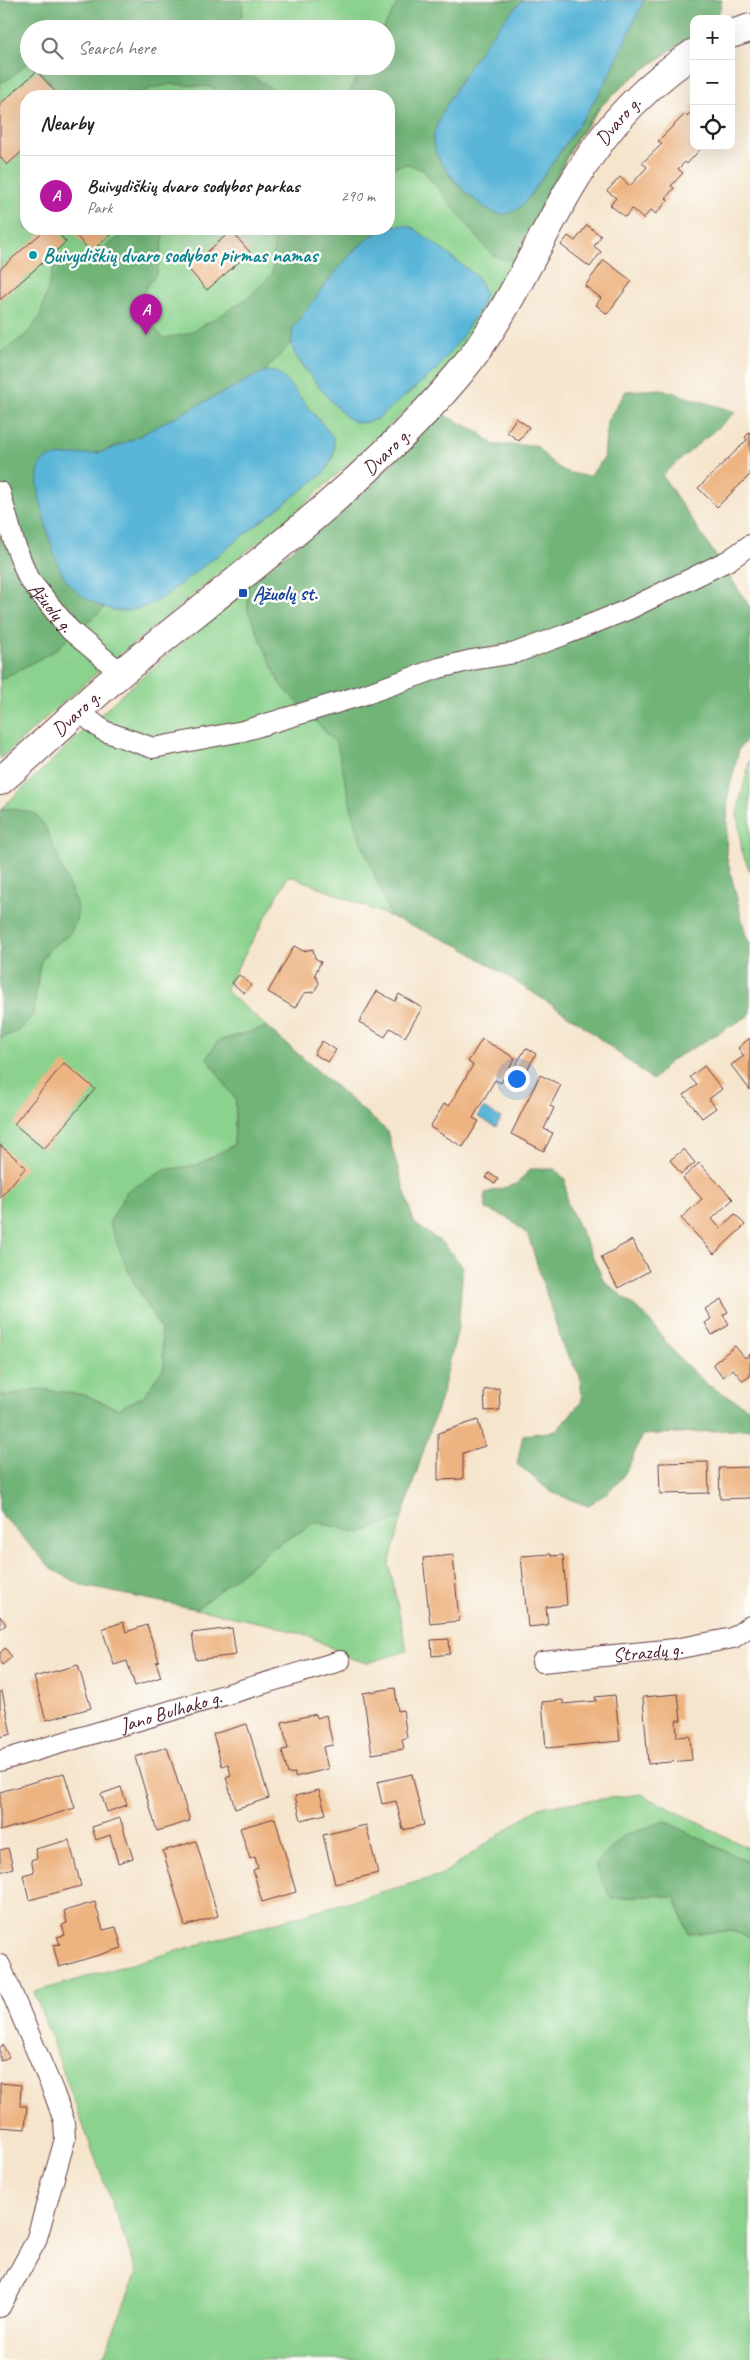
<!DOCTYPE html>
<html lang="en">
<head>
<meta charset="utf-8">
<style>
  :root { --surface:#fff; --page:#f6f6f6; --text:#202124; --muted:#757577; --line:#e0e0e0; --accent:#b5179e }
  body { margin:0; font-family:Caveat,sans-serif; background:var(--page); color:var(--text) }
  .controls { position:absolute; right:15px; top:15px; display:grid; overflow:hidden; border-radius:10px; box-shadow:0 5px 20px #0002 }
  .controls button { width:45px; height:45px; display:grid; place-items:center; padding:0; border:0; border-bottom:1px solid var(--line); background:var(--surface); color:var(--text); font:25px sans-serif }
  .you { position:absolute; left:516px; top:1078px; width:18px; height:18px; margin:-12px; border:4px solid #fff; border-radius:50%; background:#1a73e8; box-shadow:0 0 0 8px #1a73e833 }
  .badge { display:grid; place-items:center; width:32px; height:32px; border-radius:50%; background:var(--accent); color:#fff; font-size:16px; font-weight:700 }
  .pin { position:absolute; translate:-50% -41px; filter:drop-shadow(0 1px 2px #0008) }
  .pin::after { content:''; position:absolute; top:26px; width:18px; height:15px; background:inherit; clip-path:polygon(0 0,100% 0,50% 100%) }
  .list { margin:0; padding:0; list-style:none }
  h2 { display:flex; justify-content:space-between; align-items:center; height:65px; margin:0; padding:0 20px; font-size:21px }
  h2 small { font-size:16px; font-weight:400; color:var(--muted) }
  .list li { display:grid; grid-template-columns:32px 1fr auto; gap:15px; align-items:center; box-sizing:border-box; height:80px; padding:0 20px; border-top:1px solid var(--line) }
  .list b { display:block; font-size:19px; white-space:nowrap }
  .list p { margin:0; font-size:16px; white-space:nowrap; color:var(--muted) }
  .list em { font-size:16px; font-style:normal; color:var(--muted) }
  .icon { flex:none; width:28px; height:28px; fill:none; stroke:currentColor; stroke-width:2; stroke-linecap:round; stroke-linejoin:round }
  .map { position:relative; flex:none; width:750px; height:2360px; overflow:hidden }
  .search { position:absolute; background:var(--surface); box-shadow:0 5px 20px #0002; left:20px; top:20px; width:375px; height:55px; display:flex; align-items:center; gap:12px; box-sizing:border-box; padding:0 18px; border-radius:28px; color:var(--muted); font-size:19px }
  .panel { position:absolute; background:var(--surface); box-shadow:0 5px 20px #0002; left:20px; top:90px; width:375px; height:145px; border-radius:20px }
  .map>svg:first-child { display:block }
</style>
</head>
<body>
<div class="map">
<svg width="750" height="2360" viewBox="0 0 750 2360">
  <rect width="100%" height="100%" fill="#fdfcf7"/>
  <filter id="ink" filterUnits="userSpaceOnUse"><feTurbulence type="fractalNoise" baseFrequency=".02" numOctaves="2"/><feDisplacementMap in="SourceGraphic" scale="10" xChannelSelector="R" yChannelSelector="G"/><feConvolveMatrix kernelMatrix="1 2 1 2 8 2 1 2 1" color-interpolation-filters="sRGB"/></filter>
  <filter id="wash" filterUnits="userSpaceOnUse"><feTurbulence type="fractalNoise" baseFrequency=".0096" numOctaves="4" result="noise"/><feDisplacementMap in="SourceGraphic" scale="20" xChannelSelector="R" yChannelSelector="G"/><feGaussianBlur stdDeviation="1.12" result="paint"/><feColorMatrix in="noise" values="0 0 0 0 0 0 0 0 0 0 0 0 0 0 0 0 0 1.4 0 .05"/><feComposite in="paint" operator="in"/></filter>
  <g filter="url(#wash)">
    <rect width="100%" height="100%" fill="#f5e5cd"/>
    <path fill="#8ad28d" stroke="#6a785c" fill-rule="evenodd" d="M0,0H722L719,12L712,19H694V34L628,81L602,105L575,142L482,322L440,379L304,505L86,682L0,759ZM29,29H386V66H29ZM26,96H389V226H391L304,370L294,351L292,342L378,230L381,229H26Z
      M247,585L280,684L337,744L356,828L391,917L289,875L225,990L267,1027L218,1041L207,1058L236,1100L234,1145L197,1165L165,1170L129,1273L161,1330L164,1368L144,1396L118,1409L85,1395L39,1389L3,1396L0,1394V1037L33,1016L40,963L51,947L71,934L10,808L0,810L118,698Z
      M750,759V871L742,852L737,813Z
      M402,1517L389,1564L407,1651L367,1663L350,1658L311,1637L272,1625L196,1609L271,1549L316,1522L360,1533Z
      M641,1794L750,1849V1863L664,1821L611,1899L657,1895L675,1898L689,1934L731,1931L750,1937V2360H102L137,2272L34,1992L441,1875L539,1807Z"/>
    <path fill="#6fb478" stroke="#5c6a52" d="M0,0H242L243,13L235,29H29V62L9,79L0,83Z
      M399,0H523L497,28L439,120L438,157L453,180L472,198L524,204L584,117L608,78L644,0H722L719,12L712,19H694V34C663,56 630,76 603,104C567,141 539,213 515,260L502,259L491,254L423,170L407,164L394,167L389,174V96H347L363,66H386V29H383Z
      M33,66H235L284,96H223L212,87L172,84L149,89L136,96H66Z
      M130,229H157L164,232L157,272L145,290L141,302L148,320L163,338L187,334L218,317L249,297L272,274L275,229H381L355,249L293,328L292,342L265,371L127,442L101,452L79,456L59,455L39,470L40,496L48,533L65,578L79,592L104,608L54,651L0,680V353L27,334L40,317L54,265L62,257H92Z
      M661,389L736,412L662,475L750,607V735L739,749L728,795L726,854L746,936L750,943V1015L670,1061L653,1080L577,1021L460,946L391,917L356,828L337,744L280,684L248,611L247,585L366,490L440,413L479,432L494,445H536C553,466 562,474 590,476L604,458L607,421L626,391Z
      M10,808L34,813L45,826L78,908C75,945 55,934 41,962C39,966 39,972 38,976C34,1007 36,1031 0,1037V811Z
      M267,1027L387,1131L414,1223L445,1245L463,1267L458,1328L442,1394L402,1517L360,1533L316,1522L271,1549L196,1609L83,1586L52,1569L0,1513V1394L4,1396L39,1389L85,1395L118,1409L144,1396L164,1367L161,1330L129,1273L109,1223L127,1191L165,1170L197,1165L234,1145L236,1100L207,1058L218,1041Z
      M530,1169H555L565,1179L567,1202L604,1281L644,1314L678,1357L708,1385L750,1409V1429L642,1435C626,1474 625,1482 588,1506L551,1492L517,1464L523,1435L556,1431L582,1401L580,1376L563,1347L528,1235L508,1218L486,1209L485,1193L517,1184Z
      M664,1821L750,1863V1937L731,1931L689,1934L675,1898L657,1895L611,1899L595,1865L623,1836Z"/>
    <path fill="#5ab6d8" stroke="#526a82" d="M523,0H644L608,78L584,117L524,204C517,209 509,215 500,214C478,210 433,163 433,140C434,117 481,48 497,28C505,18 514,9 523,0Z
      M403,225L414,228L475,275L482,285L485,294L481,307L459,341L436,370L377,419C368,422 360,425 351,420C341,416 299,363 294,352C291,344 292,336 293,328C310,306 361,229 389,229L391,226Z
      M265,371L276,372L285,379L333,437C336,453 333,460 324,473L161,599C150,604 138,610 126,611C105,612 75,595 64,577C54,559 48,533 43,513C40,499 33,473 43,461C49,453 89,456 102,452C125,445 146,432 167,421C200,404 232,388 265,371Z
      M483,1108L501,1118L496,1127L478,1117Z"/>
    <g id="blocks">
      <path fill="#edb381" d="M37,71L59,96H26V148L7,165L0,157V104Z
        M694,104V146H703L687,164L685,162L678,169L683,173L671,186L674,188L666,198L668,200L656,214L651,210L643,219L632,209L625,217L610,205L616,198L607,191L620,177L630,186L647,167L642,163L662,144L658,141L685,114L687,116L693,110L690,108Z
        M587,225L601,236L594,246L601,252L590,267L561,245L568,236L575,241Z
        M46,229H55L66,242L0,300V269Z
        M70,229H105L110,235L91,252Z
        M231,231L250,252L207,290L185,265L196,256L199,259Z
        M604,260L632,281L607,314L596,305L601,298L585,286Z
        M516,418L529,427L519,441L507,432Z
        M750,432V475L717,507L698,488L747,440L745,437Z
        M294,946L303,951L313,949L315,958L321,962L315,974L319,983L314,992L304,993L295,1008L268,992Z
        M239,975L251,985L244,993L232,983Z
        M377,991L395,1001L399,994L422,1008L405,1037L390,1028L385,1037L359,1022Z
        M750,1038V1090L731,1065L744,1056L738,1048Z
        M482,1039L515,1058L501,1083L495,1080L473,1118L479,1121L463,1147L430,1127L444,1104L449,1106L473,1065L468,1062Z
        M322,1041L336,1050L328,1062L314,1054Z
        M526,1048L536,1054L526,1072L515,1066Z
        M64,1063L95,1089L44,1149L14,1124Z
        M704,1066L722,1089L709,1099L716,1108L702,1118L684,1095L697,1085L690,1077Z
        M540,1075L561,1085L550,1106L554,1108L544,1129L553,1133L544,1151L511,1134Z
        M0,1145L26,1167L0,1198Z
        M684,1149L695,1163L681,1174L670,1160Z
        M699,1163L733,1199L712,1219L720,1228L735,1214L745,1225L714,1254L681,1218L702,1199L683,1178Z
        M489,1173L498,1179L495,1184L486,1178Z
        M632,1240L649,1271L618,1288L601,1257Z
        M721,1299L728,1312L723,1315L729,1325L712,1335L705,1323L711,1319L705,1309Z
        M735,1346L745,1358L750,1354V1376L743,1381L733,1369L723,1377L713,1364Z
        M499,1388L500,1410L485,1411L484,1390Z
        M478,1420L485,1446L463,1453V1479L438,1480V1433Z
        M708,1462L709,1493L660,1494L659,1463Z
        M750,1467V1498L720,1499L719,1468Z
        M551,1554V1556L563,1555L567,1605L546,1607L548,1625L528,1627L521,1556Z
        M453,1555L459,1621L430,1624L423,1558Z
        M0,1616L6,1625L0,1629Z
        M123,1622L126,1632L147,1625L159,1661L156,1662L161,1677L135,1686L127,1661L114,1665L102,1629Z
        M232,1628L236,1655L196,1660L192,1633Z
        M449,1639L450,1654L432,1656L431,1640Z
        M5,1648L12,1657L2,1665L0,1662V1653Z
        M78,1665L91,1708L46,1720L34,1677Z
        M395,1688L398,1711L403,1710L407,1738L402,1739L404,1749L372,1754L363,1693Z
        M2,1691L11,1734L0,1737V1692Z
        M678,1694L681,1720H676L677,1737L690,1736L692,1760L648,1764L643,1697Z
        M615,1695L620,1741L546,1748L542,1702L563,1700V1704L596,1701L595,1697Z
        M316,1714L317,1718L326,1715L333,1745L323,1747L328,1769L295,1777V1773L288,1774L282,1750L288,1749L282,1722Z
        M247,1724L269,1798L235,1809L226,1777L231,1775L228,1764L222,1766L213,1734Z
        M167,1747L190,1821L157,1831L135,1757Z
        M64,1773L75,1808L0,1831V1792Z
        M412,1774L424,1825L403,1830L396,1801L382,1804L377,1782Z
        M121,1787L127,1805L107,1812L101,1794Z
        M319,1790L326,1814L301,1820L295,1796Z
        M120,1818L133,1858L118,1863L110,1835L96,1840L92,1827Z
        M275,1818L296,1892L262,1902L253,1870L258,1868L255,1857L250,1859L240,1828Z
        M366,1825L378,1873L335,1884L323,1835Z
        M69,1840L81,1886L29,1900L23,1875L34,1872L31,1860L37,1858L35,1849Z
        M196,1841L218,1916L185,1926L163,1851Z
        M8,1848L13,1868L0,1872V1850Z
        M95,1902L103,1930L116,1927L122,1948L59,1967L53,1945L60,1944L57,1937L65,1935L62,1925L67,1923L64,1911Z
        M3,2045L9,2057L0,2061V2047Z
        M0,2083L21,2085L20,2106H27L25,2129L0,2127Z"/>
    </g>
  </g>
  <g filter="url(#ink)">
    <use href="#blocks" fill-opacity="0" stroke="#643d43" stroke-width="1"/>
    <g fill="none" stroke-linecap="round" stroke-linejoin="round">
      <defs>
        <g id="minor">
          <path id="s1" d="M0,492L14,542L28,578L70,630L121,673"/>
          <path d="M78,711L104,731L153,748L243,731L366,694L439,668L472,660L515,653L564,635L627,610L729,560L750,545"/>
          <path id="s2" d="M542,1662L675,1649L733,1638L750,1626"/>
          <path id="s3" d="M0,1761L340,1661"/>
          <path d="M0,1965L54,2093L64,2121L65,2139L36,2241L0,2307"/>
        </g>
        <g id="secondary">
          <path d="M731,34L750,28"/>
          <path id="s4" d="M0,781C42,746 80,707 122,672C236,579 362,489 458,375C521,300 551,200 614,124C637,97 664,73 694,53"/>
        </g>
      </defs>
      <use href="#minor" stroke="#643d43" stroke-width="22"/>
      <use href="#secondary" stroke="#643d43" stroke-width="30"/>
      <use href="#minor" stroke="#fff" stroke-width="20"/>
      <use href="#secondary" stroke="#fff" stroke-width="28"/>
    </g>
  </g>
  <circle fill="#0f9aa8" stroke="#fdfcf7" stroke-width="2" cx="33" cy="255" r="5"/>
  <rect fill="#1a4fb4" stroke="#fdfcf7" stroke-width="2" x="238" y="588" width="10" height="10" rx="2.5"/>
  <g text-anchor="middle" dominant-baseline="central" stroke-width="5" stroke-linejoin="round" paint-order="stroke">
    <g font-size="20" fill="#4a1f2b" stroke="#fdfcf7">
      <text stroke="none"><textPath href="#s4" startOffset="914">Dvaro g.</textPath></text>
      <text stroke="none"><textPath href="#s4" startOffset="508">Dvaro g.</textPath></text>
      <text stroke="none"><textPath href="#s1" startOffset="128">Ąžuolų g.</textPath></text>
      <text stroke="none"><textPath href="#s4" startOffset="102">Dvaro g.</textPath></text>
      <text stroke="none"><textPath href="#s2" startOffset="106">Strazdų g.</textPath></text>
      <text stroke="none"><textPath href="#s3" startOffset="178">Jano Bulhako g.</textPath></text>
    </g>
    <g font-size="20" font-weight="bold" fill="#0d838f" stroke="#fdfcf7" text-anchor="start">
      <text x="43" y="255">Buivydiškių dvaro sodybos pirmas namas</text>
    </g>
    <g font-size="20" font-weight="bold" fill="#164399" stroke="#fdfcf7" text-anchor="start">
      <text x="253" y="593">Ąžuolų st.</text>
    </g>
  </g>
</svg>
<div class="controls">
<button>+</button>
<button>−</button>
<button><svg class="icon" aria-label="locate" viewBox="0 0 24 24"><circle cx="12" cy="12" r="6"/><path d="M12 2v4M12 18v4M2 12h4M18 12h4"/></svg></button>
</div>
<div class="you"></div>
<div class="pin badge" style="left:146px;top:335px">A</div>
<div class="search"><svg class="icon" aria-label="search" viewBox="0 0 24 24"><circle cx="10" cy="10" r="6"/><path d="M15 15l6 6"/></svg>Search here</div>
<section class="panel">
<h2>Nearby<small></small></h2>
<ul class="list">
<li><span class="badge">A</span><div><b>Buivydiškių dvaro sodybos parkas</b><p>Park</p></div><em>290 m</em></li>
</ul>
</section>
</div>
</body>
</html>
